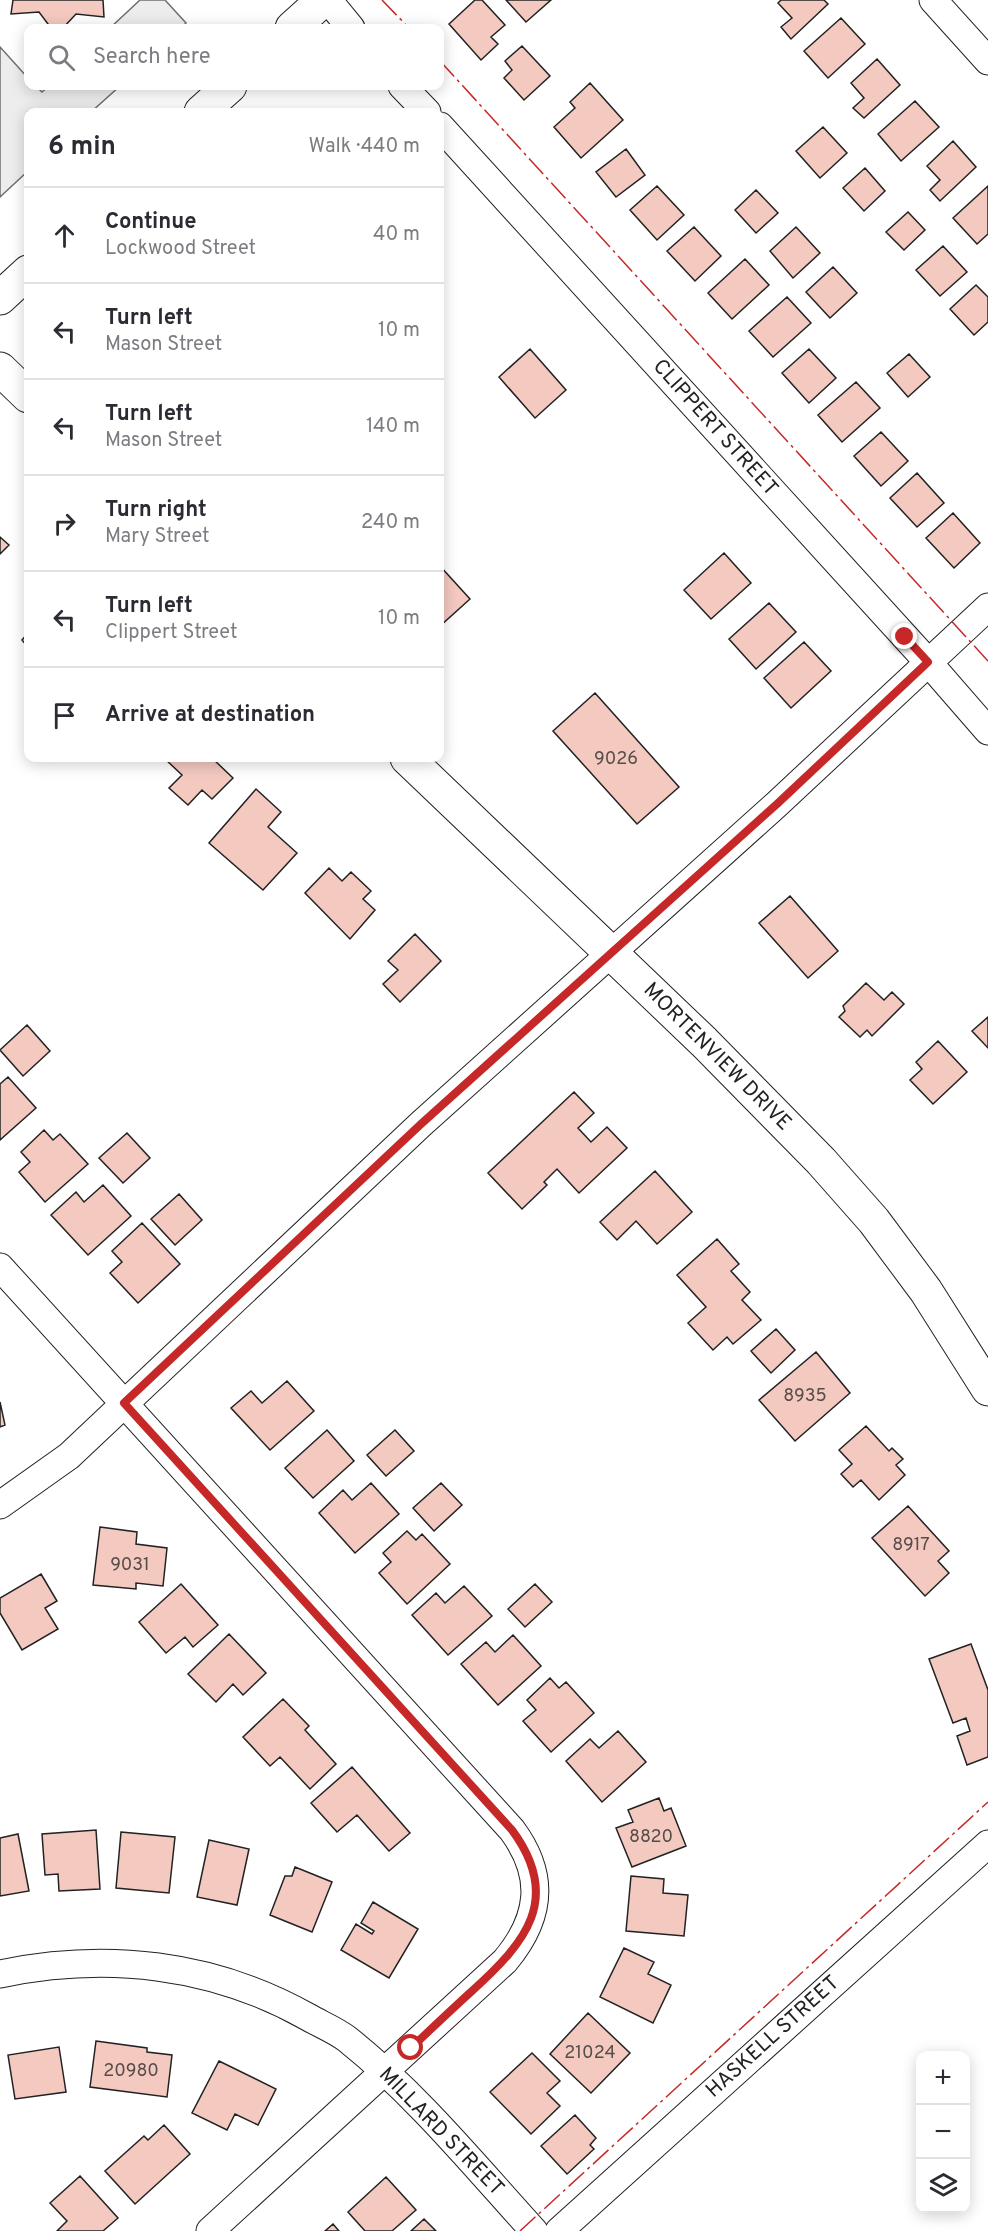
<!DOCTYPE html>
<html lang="en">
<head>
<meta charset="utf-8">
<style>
  :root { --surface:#fff; --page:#f2f2f3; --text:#2b2b33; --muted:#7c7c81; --line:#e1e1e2 }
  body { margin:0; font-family:Overpass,sans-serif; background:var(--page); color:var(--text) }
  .controls { position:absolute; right:18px; bottom:18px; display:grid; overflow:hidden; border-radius:12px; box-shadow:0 3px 15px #0003 }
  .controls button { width:54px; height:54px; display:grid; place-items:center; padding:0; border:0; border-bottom:2px solid var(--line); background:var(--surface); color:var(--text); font:30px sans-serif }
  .stop { position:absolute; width:18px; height:18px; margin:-14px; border:4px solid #c62828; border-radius:50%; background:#fff }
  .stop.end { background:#c62828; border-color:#fff; box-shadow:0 2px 6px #0008 }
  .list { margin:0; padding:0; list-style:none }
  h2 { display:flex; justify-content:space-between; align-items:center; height:78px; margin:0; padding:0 24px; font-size:26px }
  h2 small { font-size:20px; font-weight:400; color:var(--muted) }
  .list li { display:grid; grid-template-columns:39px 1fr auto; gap:18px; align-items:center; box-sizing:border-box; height:96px; padding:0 24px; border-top:2px solid var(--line) }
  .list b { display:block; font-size:22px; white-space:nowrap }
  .list p { margin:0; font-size:20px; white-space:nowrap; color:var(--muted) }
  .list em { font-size:20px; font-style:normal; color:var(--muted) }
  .icon { flex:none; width:33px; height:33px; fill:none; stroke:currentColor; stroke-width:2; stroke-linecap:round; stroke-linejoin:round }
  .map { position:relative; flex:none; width:988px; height:2231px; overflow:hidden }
  .search { position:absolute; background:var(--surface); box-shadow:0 3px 15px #0003; left:24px; top:24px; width:420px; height:66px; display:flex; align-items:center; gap:15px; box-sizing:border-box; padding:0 21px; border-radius:12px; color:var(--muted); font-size:22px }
  .panel { position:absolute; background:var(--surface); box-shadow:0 3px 15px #0003; left:24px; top:108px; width:420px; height:654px; border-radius:12px }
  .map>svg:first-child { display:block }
</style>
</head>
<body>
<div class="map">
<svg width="988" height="2231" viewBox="0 0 988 2231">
  <rect width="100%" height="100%" fill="#fff"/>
  <path fill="#ededed" stroke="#6f6f6f" stroke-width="1.5" d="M140,0H165L186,23L181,28H110Z
    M0,47L28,78V86H36L42,92L49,86H120L91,112H28V171L0,197Z"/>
  <path fill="#f3c9c0" stroke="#222" stroke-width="1.5" d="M13,0H103L104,17L76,14L63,28H51L39,12L11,14Z
    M475,0H482L505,25L491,37L498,44L481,60L449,24Z
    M506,0H551L526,22Z
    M781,0H824L828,4L791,39L781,27L792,18L778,3Z
    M841,18L865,44L828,78L804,51Z
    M522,46L550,76L524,100L504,78L512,70L505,61Z
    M877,59L900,85L864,118L853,108L864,98L851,83Z
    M590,83L623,120L581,158L554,127L575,108L570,102Z
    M915,101L939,127L901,161L878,134Z
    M823,127L847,153L820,178L796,151Z
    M953,141L976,167L940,201L930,190L940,180L927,166Z
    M626,149L645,175L616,197L596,172Z
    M865,168L885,191L864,211L843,188Z
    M657,186L684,215L657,240L630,210Z
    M988,186V234L977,244L953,218Z
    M756,190L778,213L756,233L735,210Z
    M908,212L925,230L904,250L886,232Z
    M694,227L721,256L695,281L667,251Z
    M796,227L820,253L793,278L770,251Z
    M943,246L967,272L940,296L916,270Z
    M745,259L769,285L732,319L708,293Z
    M833,267L857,293L830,318L806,292Z
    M976,285L988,297V322L974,335L950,309Z
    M787,297L811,323L773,357L749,331Z
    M530,349L566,390L535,418L499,377Z
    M809,349L836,378L809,403L782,373Z
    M909,354L930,377L908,397L887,373Z
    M856,382L880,408L842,442L818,415Z
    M881,432L908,461L881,486L854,456Z
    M917,473L944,503L917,527L890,498Z
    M953,513L980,543L954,568L926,538Z
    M0,537L9,545L0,554Z
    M724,553L751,583L711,619L684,590Z
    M440,566L470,599L440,626Z
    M769,603L796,632L756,669L729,639Z
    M28,633V647L22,640Z
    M804,642L831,671L791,708L764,678Z
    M595,693L679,787L637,824L553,731Z
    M164,758H212L233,778L212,799L202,790L188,805L169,788L182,775Z
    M256,789L281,812L268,827L297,853L263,890L209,843Z
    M329,868L342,881L351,872L371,891L363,899L375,910L350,939L305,893Z
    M790,896L838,951L808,978L759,923Z
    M415,934L441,961L400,1002L383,984L398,970L388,961Z
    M866,983L884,1000L892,992L904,1004L872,1036L867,1030L860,1037L839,1017L845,1011L843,1006Z
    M988,1017V1048L972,1031Z
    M27,1025L50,1051L23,1076L0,1050Z
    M938,1041L967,1072L933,1104L910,1080L922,1069L916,1062Z
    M8,1077L36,1108L0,1140V1084Z
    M574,1092L594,1113L578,1128L591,1142L607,1127L627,1148L579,1193L557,1169L544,1182L547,1185L522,1209L488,1173Z
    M44,1130L53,1140L60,1134L88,1164L45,1202L19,1172L30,1162L21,1152Z
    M127,1133L150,1158L123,1183L99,1158Z
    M655,1171L692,1212L657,1244L636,1221L617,1240L600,1222Z
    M103,1185L131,1216L88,1255L51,1215L76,1192L84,1202Z
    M179,1194L202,1220L175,1245L151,1219Z
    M142,1223L180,1264L138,1303L110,1273L122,1262L112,1251Z
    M717,1239L739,1264L731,1271L750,1292L742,1300L761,1320L733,1344L727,1337L713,1350L688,1323L706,1307L677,1275Z
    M776,1329L795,1350L771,1373L751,1351Z
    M816,1352L850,1393L795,1441L759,1400Z
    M287,1381L314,1411L270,1450L231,1408L251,1391L262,1403Z
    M0,1402L5,1425L0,1427Z
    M866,1426L889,1451L892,1448L903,1459L896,1465L905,1475L879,1500L861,1480L853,1487L841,1474L852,1464L839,1450Z
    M327,1430L354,1461L313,1498L285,1468Z
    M395,1430L414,1451L386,1476L367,1455Z
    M371,1483L399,1514L355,1553L319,1513L343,1490L352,1500Z
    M441,1483L462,1505L434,1531L413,1508Z
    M908,1506L949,1551L938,1561L949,1573L925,1596L872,1538Z
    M100,1527L137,1532L136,1544L167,1548L163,1586L136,1583V1589L93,1585Z
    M407,1531L416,1540L422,1534L450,1564L407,1604L379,1573L391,1562L383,1553Z
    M41,1574L57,1601L45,1608L58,1629L22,1650L0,1613V1598Z
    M181,1584L218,1625L193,1647L185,1637L166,1653L139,1622Z
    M535,1584L552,1602L525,1627L508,1609Z
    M464,1586L492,1616L448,1655L412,1615L436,1593L445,1603Z
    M229,1634L266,1673L243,1695L233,1684L216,1702L188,1674Z
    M513,1635L541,1666L498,1705L461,1664L486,1642L495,1652Z
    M971,1644L988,1690V1757L967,1765L957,1736L970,1731L966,1718L953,1723L929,1659Z
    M550,1678L559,1688L566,1682L594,1713L551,1752L523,1721L536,1710L527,1700Z
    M283,1699L309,1726L305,1730L336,1764L310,1789L280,1757L270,1766L243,1737Z
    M618,1731L646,1762L602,1802L566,1761L590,1739L599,1748Z
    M352,1767L410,1833L389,1851L357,1815L337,1832L311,1803Z
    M659,1798L664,1811L671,1808L686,1846L632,1867L616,1828L633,1822L628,1810Z
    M96,1830L100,1889L59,1891L58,1874L45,1875L42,1834Z
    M121,1832L175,1837L169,1893L116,1888Z
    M18,1834L29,1891L0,1896V1838Z
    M209,1840L249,1849L237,1905L197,1897Z
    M295,1867L332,1882L312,1932L270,1915L285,1876H292Z
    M631,1876L664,1879L663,1893L688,1895L684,1936L626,1931Z
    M373,1902L418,1929L389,1978L341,1950L356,1924L372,1934L374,1931L361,1923Z
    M624,1948L654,1962L648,1974L671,1985L653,2023L600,1997Z
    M588,2013L630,2053L591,2093L550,2054Z
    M96,2041L147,2048V2052L172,2055L167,2097L90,2087Z
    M59,2047L66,2092L15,2099L8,2055Z
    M532,2053L560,2081L547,2093L560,2106L531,2134L490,2092Z
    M219,2061L276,2089L258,2125L235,2114L227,2130L192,2113Z
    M575,2115L596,2138L590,2145L594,2149L567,2174L541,2146Z
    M164,2125L190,2154L135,2204L105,2171L144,2136L148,2140Z
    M80,2176L118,2218L103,2231H57L67,2221L50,2203Z
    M386,2177L416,2210L392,2231H365L348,2212Z
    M424,2219L436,2231H411Z
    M333,2224L339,2231H325Z"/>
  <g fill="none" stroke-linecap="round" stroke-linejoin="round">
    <defs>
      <path id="minor" d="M328,0L351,28
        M933,0L988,61
        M402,86L427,112
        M440,126L928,662L988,731
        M0,1267L512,1830C546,1876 541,1918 505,1961L210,2231
        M0,1505L69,1456L421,1124L777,804L988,607
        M0,1974C106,1952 212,1963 308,2017C320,2024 335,2030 347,2039C417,2095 474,2165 534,2231
        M559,2231L988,1844"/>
      <path id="tertiary" d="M292,28L323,0
        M201,112L230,86
        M0,298L28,272
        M0,369L28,396
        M407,758L704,1042L821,1161L874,1221L926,1291L988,1389"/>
    </defs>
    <use href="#minor" stroke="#222" stroke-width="29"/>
    <use href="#tertiary" stroke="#222" stroke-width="35"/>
    <use href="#minor" stroke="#fff" stroke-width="27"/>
    <use href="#tertiary" stroke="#fff" stroke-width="33"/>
    <path stroke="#c62828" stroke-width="1.5" stroke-dasharray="21 4.5 3 4.5" stroke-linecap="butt" d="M382,0L409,28
      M440,61L988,661
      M520,2231L988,1802"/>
  </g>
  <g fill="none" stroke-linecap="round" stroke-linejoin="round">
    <path stroke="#c62828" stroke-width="8" d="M411,2048C431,2029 451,2010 472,1991C525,1943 563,1899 512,1830L124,1403L421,1124L777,804L928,662L905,637"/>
  </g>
  <g text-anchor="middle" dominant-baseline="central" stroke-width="4.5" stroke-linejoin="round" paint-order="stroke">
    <g font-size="18" fill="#564c4a">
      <text x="616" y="759">9026</text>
      <text x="805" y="1396">8935</text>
      <text x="911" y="1545">8917</text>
      <text x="130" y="1565">9031</text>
      <text x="651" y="1837">8820</text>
      <text x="590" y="2053">21024</text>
      <text x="131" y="2071">20980</text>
    </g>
    <g font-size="21" fill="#222" stroke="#fff">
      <text transform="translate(715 428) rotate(48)">CLIPPERT STREET</text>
      <text transform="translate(717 1057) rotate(45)">MORTENVIEW DRIVE</text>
      <text transform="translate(773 2037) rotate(-42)">HASKELL STREET</text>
      <text transform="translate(441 2132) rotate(46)">MILLARD STREET</text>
    </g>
  </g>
</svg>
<div class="controls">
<button>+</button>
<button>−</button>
<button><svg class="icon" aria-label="layers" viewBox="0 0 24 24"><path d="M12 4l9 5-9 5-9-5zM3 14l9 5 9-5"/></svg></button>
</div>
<div class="stop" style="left:411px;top:2048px"></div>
<div class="stop end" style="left:905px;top:637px"></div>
<div class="search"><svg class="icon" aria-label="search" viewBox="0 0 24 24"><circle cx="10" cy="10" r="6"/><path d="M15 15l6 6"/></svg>Search here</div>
<section class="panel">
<h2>6 min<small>Walk · 440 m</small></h2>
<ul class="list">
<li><svg class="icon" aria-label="ahead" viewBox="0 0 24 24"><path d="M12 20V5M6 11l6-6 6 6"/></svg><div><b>Continue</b><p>Lockwood Street</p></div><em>40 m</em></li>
<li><svg class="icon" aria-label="left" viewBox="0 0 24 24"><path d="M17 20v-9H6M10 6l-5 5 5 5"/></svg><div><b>Turn left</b><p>Mason Street</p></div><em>10 m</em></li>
<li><svg class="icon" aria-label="left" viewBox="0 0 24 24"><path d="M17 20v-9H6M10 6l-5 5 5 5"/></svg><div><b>Turn left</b><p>Mason Street</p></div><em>140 m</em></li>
<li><svg class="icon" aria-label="right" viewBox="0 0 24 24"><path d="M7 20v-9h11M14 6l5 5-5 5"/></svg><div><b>Turn right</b><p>Mary Street</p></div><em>240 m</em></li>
<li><svg class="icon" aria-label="left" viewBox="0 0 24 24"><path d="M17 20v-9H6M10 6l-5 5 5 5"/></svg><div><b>Turn left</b><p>Clippert Street</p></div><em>10 m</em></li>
<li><svg class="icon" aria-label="arrive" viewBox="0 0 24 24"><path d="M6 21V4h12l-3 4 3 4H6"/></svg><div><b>Arrive at destination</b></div></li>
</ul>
</section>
</div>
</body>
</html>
